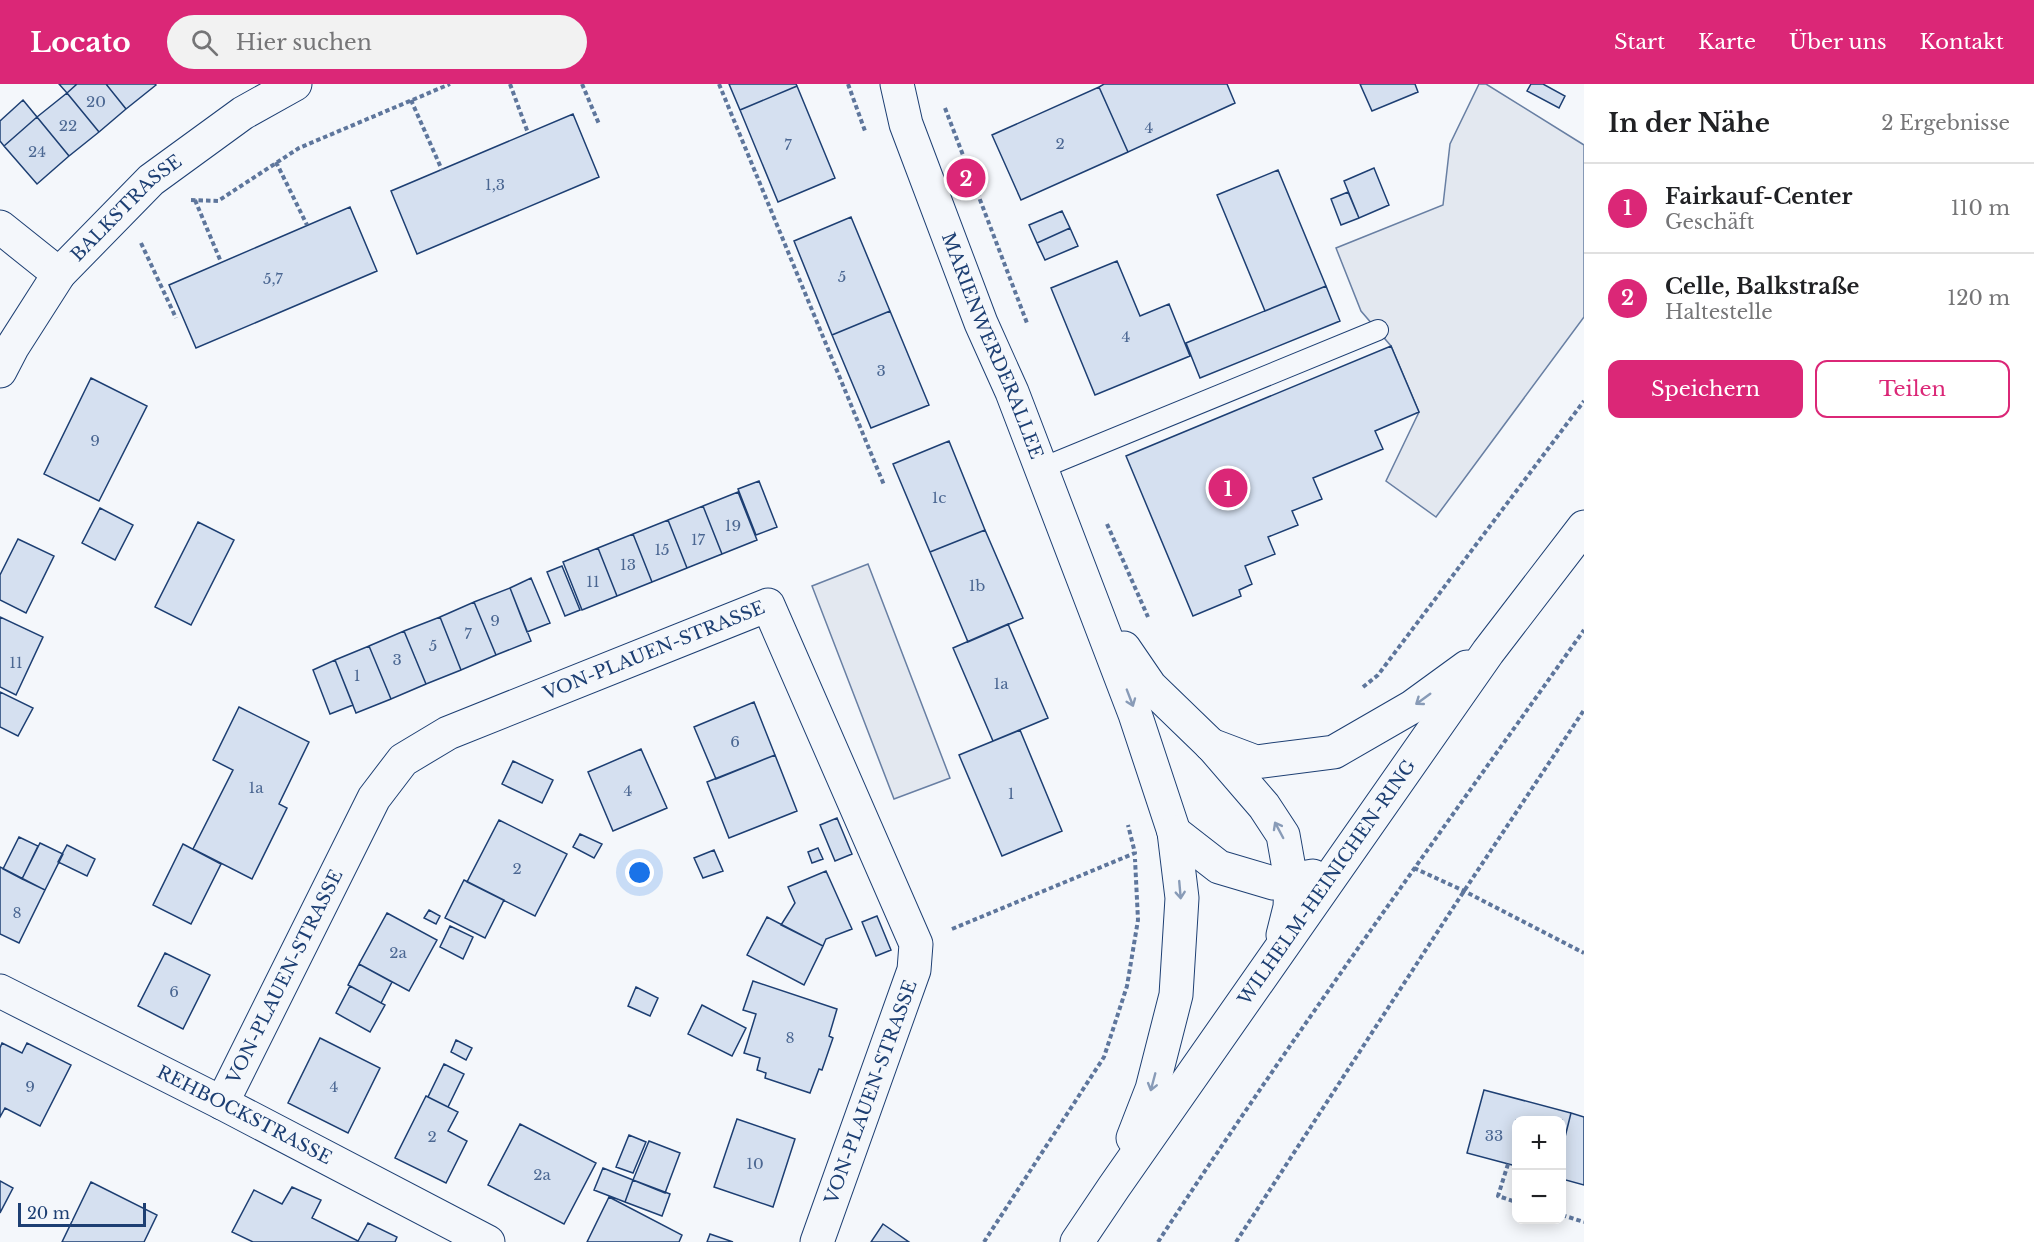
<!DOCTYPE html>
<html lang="de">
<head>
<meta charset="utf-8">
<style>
  :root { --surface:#fff; --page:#f2f2f2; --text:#202124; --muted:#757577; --line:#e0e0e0; --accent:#db2777 }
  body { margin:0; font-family:"Libre Baskerville",serif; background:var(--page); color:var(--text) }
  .controls { position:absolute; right:18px; bottom:18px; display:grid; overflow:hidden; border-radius:12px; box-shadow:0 3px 15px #0003 }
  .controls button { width:54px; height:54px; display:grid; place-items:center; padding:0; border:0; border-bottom:2px solid var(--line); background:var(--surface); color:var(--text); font:30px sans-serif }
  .scale { position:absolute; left:18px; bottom:15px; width:128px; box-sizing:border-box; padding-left:6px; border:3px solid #1d3f73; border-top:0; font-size:16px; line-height:21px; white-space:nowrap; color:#1d3f73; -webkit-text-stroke:4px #f4f7fb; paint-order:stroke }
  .you { position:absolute; left:640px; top:789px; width:21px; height:21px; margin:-15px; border:4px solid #fff; border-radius:50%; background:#1a73e8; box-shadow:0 0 0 9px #1a73e833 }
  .badge { display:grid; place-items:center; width:39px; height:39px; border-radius:50%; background:var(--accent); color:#fff; font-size:20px; font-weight:700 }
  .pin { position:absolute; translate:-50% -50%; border:3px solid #fff; box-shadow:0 2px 6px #0006 }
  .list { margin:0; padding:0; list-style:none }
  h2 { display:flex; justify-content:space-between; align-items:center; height:78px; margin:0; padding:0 24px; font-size:26px }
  h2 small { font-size:20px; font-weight:400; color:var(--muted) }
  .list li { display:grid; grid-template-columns:39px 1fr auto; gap:18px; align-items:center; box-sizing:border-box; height:90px; padding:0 24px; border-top:2px solid var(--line) }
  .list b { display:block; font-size:22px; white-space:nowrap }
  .list p { margin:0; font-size:20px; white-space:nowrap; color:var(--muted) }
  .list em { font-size:20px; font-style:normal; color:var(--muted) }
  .actions { display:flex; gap:12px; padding:18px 24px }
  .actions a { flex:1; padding:14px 0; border:2px solid var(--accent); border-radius:12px; text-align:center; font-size:21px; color:var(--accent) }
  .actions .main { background:var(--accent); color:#fff }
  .icon { flex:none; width:33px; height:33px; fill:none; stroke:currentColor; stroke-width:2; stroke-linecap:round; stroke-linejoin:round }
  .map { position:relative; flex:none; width:1584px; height:1158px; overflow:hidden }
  header { display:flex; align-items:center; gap:36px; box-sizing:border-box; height:84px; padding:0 30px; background:var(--accent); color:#fff }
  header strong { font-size:28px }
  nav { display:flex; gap:33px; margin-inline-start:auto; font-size:21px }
  .search { width:420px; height:54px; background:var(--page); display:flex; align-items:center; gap:15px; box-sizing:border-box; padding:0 21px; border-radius:33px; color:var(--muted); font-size:22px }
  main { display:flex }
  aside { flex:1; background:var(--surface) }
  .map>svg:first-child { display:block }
</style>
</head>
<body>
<header>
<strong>Locato</strong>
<div class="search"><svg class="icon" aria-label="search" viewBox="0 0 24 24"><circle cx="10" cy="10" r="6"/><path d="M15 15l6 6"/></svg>Hier suchen</div>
<nav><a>Start</a><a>Karte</a><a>Über uns</a><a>Kontakt</a></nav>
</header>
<main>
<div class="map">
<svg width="1584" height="1158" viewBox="0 0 1584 1158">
  <rect width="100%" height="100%" fill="#f4f7fb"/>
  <path fill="#e3e8f0" stroke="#687fa3" stroke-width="1.5" d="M1479,0H1486L1584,61V233L1436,433L1386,397L1419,328L1391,262L1361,227L1336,164L1443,121L1450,60Z
    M868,480L950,694L894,715L812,502Z"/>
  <path fill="#d5e0f0" stroke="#1d3f73" stroke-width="1.5" d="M59,0H77L67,9Z
    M77,0H106L126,25L99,48L67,9Z
    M106,0H155L156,1L126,25Z
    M729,0H796L797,2L740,26Z
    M1104,0H1227L1235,19L1128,68L1099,3Z
    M1360,0H1415L1418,8L1372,27Z
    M1531,0H1543L1565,12L1559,24L1527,7Z
    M797,2L835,94L778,118L740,26Z
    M1099,3L1128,68L1021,116L992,51Z
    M67,9L99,48L69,72L37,33Z
    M23,16L37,33L4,62L0,57V37Z
    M573,30L599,93L417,170L391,107Z
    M37,33L69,72L37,100L4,62Z
    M1374,84L1389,121L1359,134L1344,97Z
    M1278,86L1326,202L1265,227L1217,111Z
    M1348,108L1359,134L1341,141L1331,115Z
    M350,123L377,187L196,264L169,201Z
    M1062,127L1070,144L1037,159L1029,141Z
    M851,133L890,227L832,251L794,157Z
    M1070,144L1078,162L1045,176L1037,159Z
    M1117,177L1140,232L1169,220L1190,272L1095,311L1051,204Z
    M1326,202L1340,237L1200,294L1186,259Z
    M890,227L929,321L871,344L832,251Z
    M1391,262L1419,328L1375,347L1383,365L1313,394L1322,415L1292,427L1298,441L1268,453L1275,470L1245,482L1252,500L1239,506L1241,512L1193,532L1126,372Z
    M91,294L147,322L99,417L44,390Z
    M949,357L985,446L930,468L893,380Z
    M759,397L777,443L756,451L738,405Z
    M738,408L757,456L722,470L703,422Z
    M703,422L722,470L687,484L668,436Z
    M100,424L133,441L115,476L82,459Z
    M668,436L687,484L652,498L633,450Z
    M198,438L234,456L191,541L155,523Z
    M985,446L1023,534L968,558L930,468Z
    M633,450L652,498L617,512L598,464Z
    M18,455L54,472L26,529L0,516V491Z
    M598,464L617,512L582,526L563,478Z
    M562,482L580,526L565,532L547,488Z
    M531,494L550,539L527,548L510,504Z
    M510,504L531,557L496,571L474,518Z
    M474,518L496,571L461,586L440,533Z
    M0,533L43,553L16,611L0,603Z
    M440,533L461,586L426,600L404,547Z
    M1008,540L1048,634L993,657L953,564Z
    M404,547L426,600L391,615L369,562Z
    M369,562L391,615L356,629L335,576Z
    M335,576L353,621L330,630L313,586Z
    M0,608L33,624L18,652L0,643Z
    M754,618L775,671L716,695L694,643Z
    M239,623L309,658L279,720L287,724L252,795L193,765L233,686L213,676Z
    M1020,646L1062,747L1002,772L959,671Z
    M641,665L667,724L613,747L588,688Z
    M775,671L797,727L729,754L707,698Z
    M513,677L553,696L542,719L502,700Z
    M837,734L852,770L835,777L820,741Z
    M499,736L567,770L535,832L467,798Z
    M580,750L602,760L594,774L573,763Z
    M19,753L38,762L22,795L3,785Z
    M40,759L63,770L45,806L22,795Z
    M183,760L221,780L191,840L153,821Z
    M67,761L95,775L87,792L58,778Z
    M818,764L823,775L812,779L808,768Z
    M714,766L723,787L703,794L694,774Z
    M0,783L45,806L19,859L0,850Z
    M826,787L852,845L826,855L823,862L781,841L795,819L788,803Z
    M464,796L504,816L485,854L445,834Z
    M429,826L440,832L436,840L424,834Z
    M387,829L437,856L409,907L359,880Z
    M877,832L891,866L876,872L862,838Z
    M767,833L823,862L804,901L747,871Z
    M450,842L473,853L463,875L440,863Z
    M165,869L210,891L183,945L138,922Z
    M359,880L392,898L381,919L348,901Z
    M753,897L837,925L829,952L833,954L822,986L819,985L810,1009L765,994L766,989L757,986L760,974L744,969L756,930L743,926Z
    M350,902L385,921L370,948L336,929Z
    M636,903L658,914L650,932L628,922Z
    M702,921L746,944L732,972L688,950Z
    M320,954L380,984L348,1049L288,1019Z
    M456,956L472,964L466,976L451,968Z
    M2,959L22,969L27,959L71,981L40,1042L5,1024L0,1033V964Z
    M444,980L464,990L448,1023L428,1013Z
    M1484,1006L1571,1029L1562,1065V1036H1516V1082L1467,1069Z
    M426,1012L458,1028L448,1047L467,1057L446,1099L395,1074Z
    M1571,1029L1584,1033V1101L1562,1095V1065Z
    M737,1035L795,1055L773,1123L714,1103Z
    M520,1040L596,1079L564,1140L488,1101Z
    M629,1051L646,1058L633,1089L616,1083Z
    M649,1057L680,1069L665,1109L633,1096Z
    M603,1084L633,1096L625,1118L594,1106Z
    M633,1096L670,1110L662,1132L625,1118Z
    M0,1097L13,1104L0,1129Z
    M91,1098L157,1131L144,1158H62Z
    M292,1103L321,1116L312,1134L358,1157L368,1139L397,1153L395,1158H253L232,1148L254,1106L282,1120Z
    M609,1113L682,1151L679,1158H587Z
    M883,1140L909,1158H871Z
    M710,1150L733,1158H707Z"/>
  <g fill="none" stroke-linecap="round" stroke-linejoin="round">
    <defs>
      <path id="service" d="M1042,384L1378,246"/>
      <g id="minor">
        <path id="s1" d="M897,0L906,40L981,239L1012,308L1135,630L1174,748"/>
        <path d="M0,143L59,190"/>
        <path id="s2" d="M0,287L13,262L59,190L151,96L243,29L295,0"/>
        <path d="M1124,564L1150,602L1211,661"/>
        <path id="s3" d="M0,907L222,1019L488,1158"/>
        <path id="s4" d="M222,1019L374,714L403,676L448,649L768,521L916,860L914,886L817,1158"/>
      </g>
      <g id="secondary">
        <path d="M1211,661L1256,678L1334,668L1412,623L1467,583"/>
        <path d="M1214,664L1264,722L1283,751L1291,796L1290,823L1283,851"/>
        <path d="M1174,748L1219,783L1273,799L1313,792"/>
        <path d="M1133,1054L1152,1005L1176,911L1182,814L1174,748"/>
        <path id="s5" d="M1077,1158L1114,1103L1488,568L1584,443"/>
      </g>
    </defs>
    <use href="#service" stroke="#1d3f73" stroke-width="22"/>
    <use href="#minor" stroke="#1d3f73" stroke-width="35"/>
    <use href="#secondary" stroke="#1d3f73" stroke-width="35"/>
    <path stroke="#5e769c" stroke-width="4" stroke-dasharray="4.5 3" stroke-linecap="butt" d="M510,0L528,49
      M582,0L599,40
      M719,0L884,401
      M848,0L865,47
      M411,16L442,86
      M945,24L1027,239
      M276,78L307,141
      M191,116L218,117L299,64L450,0
      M195,116L221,178
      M141,159L176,234
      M1107,440L1148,533
      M1363,603L1378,591L1584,317
      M1414,784L1464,807L1584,869
      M952,845L1135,769L1128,741
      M1508,1080L1498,1112L1516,1118
      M1562,1131L1584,1138
      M984,1158L1104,973L1127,902L1138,836L1135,775
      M1158,1158C1294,950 1440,749 1584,546
      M1236,1158L1464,807L1584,626"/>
    <use href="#service" stroke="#f4f7fb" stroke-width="20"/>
    <use href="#minor" stroke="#f4f7fb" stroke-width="33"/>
    <use href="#secondary" stroke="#f4f7fb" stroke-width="33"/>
  </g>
  <defs><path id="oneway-shaft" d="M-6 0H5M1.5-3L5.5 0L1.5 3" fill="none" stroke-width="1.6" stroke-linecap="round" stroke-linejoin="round" transform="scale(1.5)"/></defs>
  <g stroke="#889bb7">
    <use href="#oneway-shaft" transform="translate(1130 614) rotate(69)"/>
    <use href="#oneway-shaft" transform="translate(1423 615) rotate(144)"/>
    <use href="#oneway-shaft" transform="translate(1279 746) rotate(-118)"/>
    <use href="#oneway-shaft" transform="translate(1180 806) rotate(85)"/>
    <use href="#oneway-shaft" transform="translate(1153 998) rotate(105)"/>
  </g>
  <g text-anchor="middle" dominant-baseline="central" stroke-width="4.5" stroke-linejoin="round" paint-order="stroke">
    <g font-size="15" fill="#4b6792">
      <text x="96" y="17">20</text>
      <text x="68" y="41">22</text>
      <text x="1149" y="43">4</text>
      <text x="1060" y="59">2</text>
      <text x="788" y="60">7</text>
      <text x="37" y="67">24</text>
      <text x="495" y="100">1,3</text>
      <text x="842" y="192">5</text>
      <text x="273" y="194">5,7</text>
      <text x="1126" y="252">4</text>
      <text x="881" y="286">3</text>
      <text x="95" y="356">9</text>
      <text x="939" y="413">1c</text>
      <text x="733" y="441">19</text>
      <text x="698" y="455">17</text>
      <text x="662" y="465">15</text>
      <text x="628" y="480">13</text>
      <text x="593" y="497">11</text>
      <text x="977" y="501">1b</text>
      <text x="495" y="536">9</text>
      <text x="468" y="549">7</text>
      <text x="433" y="561">5</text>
      <text x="397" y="575">3</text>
      <text x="16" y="578">11</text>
      <text x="357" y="591">1</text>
      <text x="1001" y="599">1a</text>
      <text x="735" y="657">6</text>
      <text x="256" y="703">1a</text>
      <text x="628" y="706">4</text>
      <text x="1011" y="709">1</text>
      <text x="517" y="784">2</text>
      <text x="17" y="828">8</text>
      <text x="398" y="868">2a</text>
      <text x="174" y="907">6</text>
      <text x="790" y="953">8</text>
      <text x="30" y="1002">9</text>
      <text x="334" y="1002">4</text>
      <text x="1494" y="1051">33</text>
      <text x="432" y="1052">2</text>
      <text x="755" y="1079">10</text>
      <text x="542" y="1090">2a</text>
    </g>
    <g font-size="18" fill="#1d3f73" stroke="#f4f7fb">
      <text stroke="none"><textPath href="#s2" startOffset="208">BALKSTRASSE</textPath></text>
      <text stroke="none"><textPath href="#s1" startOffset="279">MARIENWERDERALLEE</textPath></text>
      <text stroke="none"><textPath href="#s4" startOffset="663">VON-PLAUEN-STRASSE</textPath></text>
      <text stroke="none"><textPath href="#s5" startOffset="438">WILHELM-HEINICHEN-RING</textPath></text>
      <text stroke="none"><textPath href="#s4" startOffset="141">VON-PLAUEN-STRASSE</textPath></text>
      <text transform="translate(871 1008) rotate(-70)">VON-PLAUEN-STRASSE</text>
      <text stroke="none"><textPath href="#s3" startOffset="274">REHBOCKSTRASSE</textPath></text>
    </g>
  </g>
</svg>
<div class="controls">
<button>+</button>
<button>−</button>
</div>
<div class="scale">20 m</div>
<div class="you"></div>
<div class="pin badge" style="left:1228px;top:404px">1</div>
<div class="pin badge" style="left:966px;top:94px">2</div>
</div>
<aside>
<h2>In der Nähe<small>2 Ergebnisse</small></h2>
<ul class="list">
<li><span class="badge">1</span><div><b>Fairkauf-Center</b><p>Geschäft</p></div><em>110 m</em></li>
<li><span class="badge">2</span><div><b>Celle, Balkstraße</b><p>Haltestelle</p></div><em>120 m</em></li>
</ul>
<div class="actions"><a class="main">Speichern</a><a>Teilen</a></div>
</aside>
</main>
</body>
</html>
